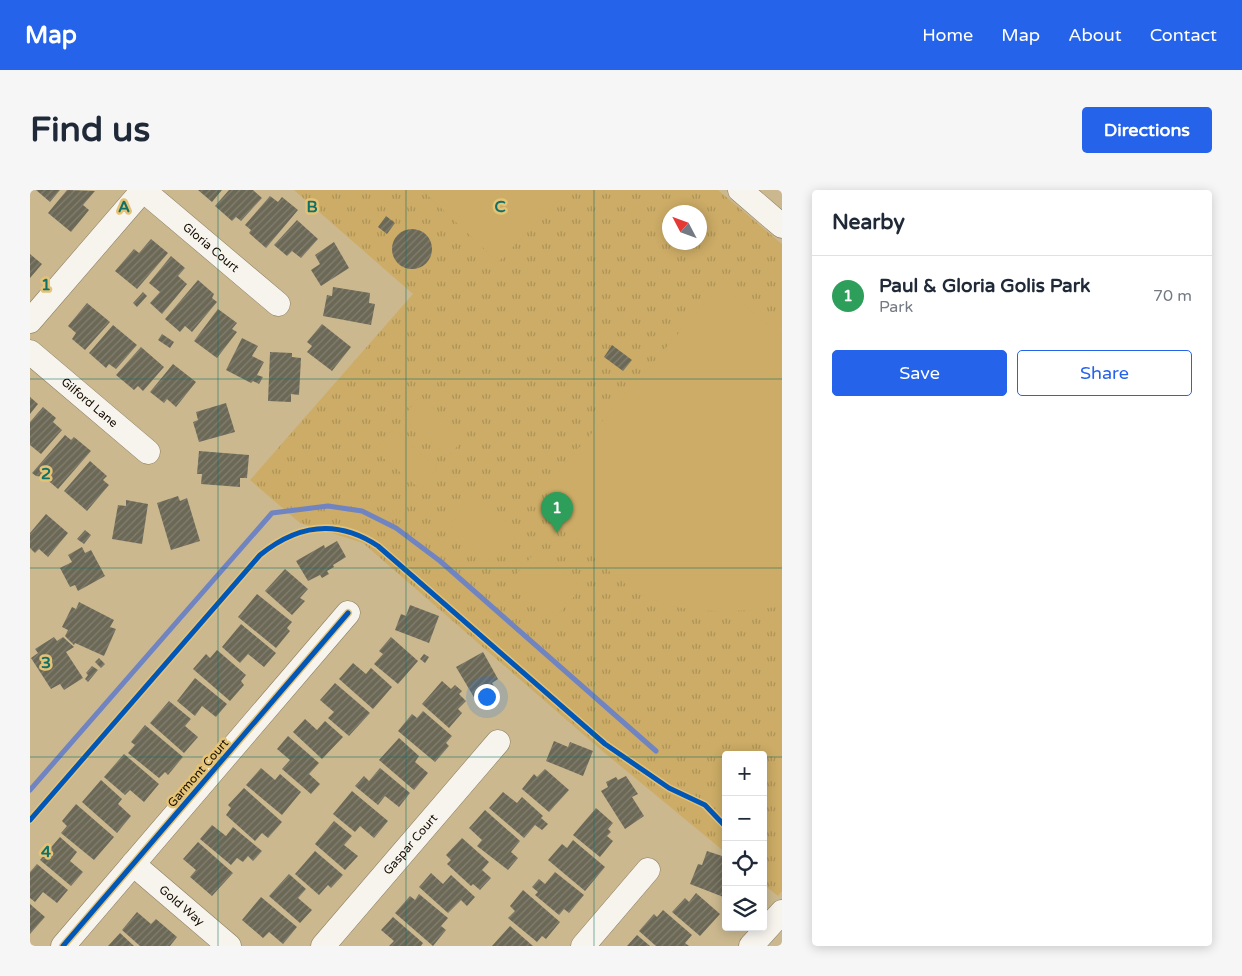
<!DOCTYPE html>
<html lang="en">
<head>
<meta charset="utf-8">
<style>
  :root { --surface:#fff; --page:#f6f6f7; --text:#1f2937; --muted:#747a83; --line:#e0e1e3; --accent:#2563eb }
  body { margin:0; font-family:"Varela Round",sans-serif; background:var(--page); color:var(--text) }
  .controls { position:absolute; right:15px; bottom:15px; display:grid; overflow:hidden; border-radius:5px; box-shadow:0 2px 12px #0003 }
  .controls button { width:45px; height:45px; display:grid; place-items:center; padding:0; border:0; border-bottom:1px solid var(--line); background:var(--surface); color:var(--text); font:25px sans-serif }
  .compass { position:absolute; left:632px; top:15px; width:45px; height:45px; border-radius:50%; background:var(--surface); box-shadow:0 2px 12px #0003; rotate:311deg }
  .you { position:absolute; left:456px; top:506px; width:18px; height:18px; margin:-12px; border:4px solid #fff; border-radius:50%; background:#1a73e8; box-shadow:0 0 0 8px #1a73e833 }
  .badge { display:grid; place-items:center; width:32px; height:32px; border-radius:50%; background:var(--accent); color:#fff; font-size:16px; font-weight:700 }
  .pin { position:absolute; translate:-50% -41px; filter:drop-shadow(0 1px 2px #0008) }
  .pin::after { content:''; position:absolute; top:26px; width:18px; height:15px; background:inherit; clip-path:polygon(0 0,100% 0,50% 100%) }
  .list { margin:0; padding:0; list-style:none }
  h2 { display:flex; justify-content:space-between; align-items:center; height:65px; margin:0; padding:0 20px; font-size:21px }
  h2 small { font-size:16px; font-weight:400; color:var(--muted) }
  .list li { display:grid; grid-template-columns:32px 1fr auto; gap:15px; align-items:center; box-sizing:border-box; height:80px; padding:0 20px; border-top:1px solid var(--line) }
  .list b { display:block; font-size:19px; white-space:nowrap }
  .list p { margin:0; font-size:16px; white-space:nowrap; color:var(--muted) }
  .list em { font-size:16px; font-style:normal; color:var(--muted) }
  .actions { display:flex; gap:10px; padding:15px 20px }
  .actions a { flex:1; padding:11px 0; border:1px solid var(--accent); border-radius:5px; text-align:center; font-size:18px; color:var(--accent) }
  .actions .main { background:var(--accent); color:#fff }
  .icon { flex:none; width:28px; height:28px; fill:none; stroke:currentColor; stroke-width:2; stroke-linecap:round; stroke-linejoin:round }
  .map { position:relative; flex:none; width:752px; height:756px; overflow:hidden; border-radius:5px }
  header { display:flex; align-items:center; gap:30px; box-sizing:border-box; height:70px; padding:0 25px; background:var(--accent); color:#fff }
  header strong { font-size:24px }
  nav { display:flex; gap:28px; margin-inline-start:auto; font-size:18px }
  .intro { display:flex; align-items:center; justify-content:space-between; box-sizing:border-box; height:120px; padding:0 30px }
  h1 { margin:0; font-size:35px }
  .button { padding:12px 22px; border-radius:5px; background:var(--accent); color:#fff; font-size:18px; font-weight:700 }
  main { display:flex; gap:30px; padding:0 30px }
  aside { flex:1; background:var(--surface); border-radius:5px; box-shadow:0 2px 12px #0003 }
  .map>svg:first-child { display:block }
</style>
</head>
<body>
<header>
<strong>Map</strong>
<nav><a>Home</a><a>Map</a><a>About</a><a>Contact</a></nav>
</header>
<div class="intro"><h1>Find us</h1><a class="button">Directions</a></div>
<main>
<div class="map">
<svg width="752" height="756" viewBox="0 0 752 756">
  <defs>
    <pattern id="grass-tufts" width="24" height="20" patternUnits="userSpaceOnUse" patternTransform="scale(1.25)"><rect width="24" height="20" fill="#ccac66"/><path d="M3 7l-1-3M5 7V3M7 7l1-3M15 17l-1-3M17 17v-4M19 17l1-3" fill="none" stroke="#ae9357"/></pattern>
    <pattern id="building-hatch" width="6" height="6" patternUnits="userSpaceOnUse" patternTransform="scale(1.25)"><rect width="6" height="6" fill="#6c6856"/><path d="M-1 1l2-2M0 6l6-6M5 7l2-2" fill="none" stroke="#837f72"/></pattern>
  </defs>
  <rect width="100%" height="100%" fill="#cbb88f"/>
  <path fill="url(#grass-tufts)" fill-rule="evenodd" d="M264,0H688L752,54V701L748,706L733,694V565H696V663L570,559L333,353L270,333L220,290L383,104ZM640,22H670V52H640Z"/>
  <path fill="#ccac66" d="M392,0H539L468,72Z
    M699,102L752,147V416C715,423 654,425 619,408C586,391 555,362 534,331C527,320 523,305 519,292L682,105Z
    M390,206L436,246L418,267L372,228Z
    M363,239L408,278L390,299L344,260Z
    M444,304L489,342L463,372L419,334Z
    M508,359L552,397L527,426L483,388Z"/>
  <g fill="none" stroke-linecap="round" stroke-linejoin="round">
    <path stroke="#6f84c1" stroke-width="5" d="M0,600L242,323L298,316L332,321L366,338L410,371L626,561"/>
  </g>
  <path fill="url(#building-hatch)" d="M6,0H30L20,12Z
    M37,0L65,1L53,15L59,20L41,42L18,23Z
    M168,0H192L182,12Z
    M199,0H223L232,8L211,31L206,27L202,31L185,16Z
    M240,6L248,12L252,7L268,20L236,58L219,43L221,40L215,35Z
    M356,26L365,33L357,44L348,37Z
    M267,30L288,49L271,68L262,61L257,66L244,55Z
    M362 59a20 20 0 1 1 40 0a20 20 0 1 1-40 0Z
    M121,49L138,63L107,99L85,81L104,59L109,63Z
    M304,52L319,78L291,96L281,80L290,74L285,65Z
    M0,64L12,74L0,88Z
    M141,66L155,78L148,86L157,94L132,124L120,113L130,102L119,93Z
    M168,90L184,104L182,108L187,112L162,142L155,136L150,142L135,129Z
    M303,97L340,103L339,113L345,114L341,135L293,126L297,105L302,106Z
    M113,102L117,106L107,117L103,113Z
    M57,113L80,132L55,160L42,149L46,143L38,136Z
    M188,119L207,133L202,139L207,142L187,168L164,151Z
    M292,134L321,157L302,181L277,162L282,156L277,152Z
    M83,135L107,155L86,179L79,174L76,178L59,163Z
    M132,144L144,152L140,158L128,150Z
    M212,148L228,156L222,166L234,172L227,185L233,187L229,194L223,191L221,193L196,180Z
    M582,155L602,170L593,181L574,167Z
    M111,157L134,177L113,201L108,196L104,200L86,185Z
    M240,162L262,163V167L271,168L269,205L261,204V212L238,211Z
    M143,174L166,192L146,217L137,209L134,213L120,202Z
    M0,207L8,214L0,224Z
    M196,213L205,242L169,252L163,232L168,230L166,222Z
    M13,217L26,228L23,232L32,240L11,264L0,255V232Z
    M35,245L41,250L44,247L61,261L28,299L14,287L6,286L2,283Z
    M169,261L219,265L217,288H210V297L171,294L172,284H167Z
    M60,271L77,286L73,290L79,295L57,321L34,301Z
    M148,306L150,311L157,308L170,351L141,360L127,313Z
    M96,310L118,314L112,354L82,349L88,315L96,316Z
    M16,324L38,343L18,367L9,359L5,363L0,358V343Z
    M55,340L61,345L54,354L47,349Z
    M307,351L316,367L303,375L304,377L297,381L299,384L292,388L290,385L278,391L266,371L294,355L295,358Z
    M52,357L55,363L61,360L75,386L48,401L45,395L40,397L30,378L42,372L38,365Z
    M255,379L278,399L270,408L275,411L262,425L235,401Z
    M227,404L262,432L257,438L260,441L246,458L208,427Z
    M49,412L84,430L80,437L86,439L74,466L45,453L44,455L35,446L38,440L32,437L42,417L46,419Z
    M380,415L409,426L399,453L365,440L371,424L376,426Z
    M211,434L246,463L234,477L218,464L210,473L192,457Z
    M24,447L27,451L33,447L44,457L36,462L53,488L34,500L30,494L21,499L1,468L8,463L5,459Z
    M361,447L388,471L368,494L344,474L353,464L349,461Z
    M187,460L216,485L211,491L214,495L200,511L163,479L176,464L180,468Z
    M453,462L468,489L462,493L465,498L445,509L426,477Z
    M394,464L399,467L395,473L390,469Z
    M69,468L75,474L71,478L65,472Z
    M323,473L336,484L341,478L362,497L343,519L309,489Z
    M62,476L68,480L58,492L55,489L58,485L56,483Z
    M165,488L197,514L186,527L172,516L165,526L147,511Z
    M412,491L421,499L425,495L432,501L429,504L436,511L428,519L432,523L419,538L392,514Z
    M305,493L340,523L319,546L298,528L304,522L290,510Z
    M139,511L161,529L155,536L168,547L154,563L120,533Z
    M393,521L422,546L416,553L419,556L405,572L368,541L382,524L387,528Z
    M275,529L287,540L295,531L313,547L292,569L263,542Z
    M115,535L153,567L138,585L135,582L129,588L98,563L105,555L101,552Z
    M258,546L289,573L279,584L290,594L281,604L252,579L260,570L247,559Z
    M369,548L389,566L385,572L398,583L384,600L349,570Z
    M524,551L538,557L540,552L563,561L553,586L516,571Z
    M94,564L129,594L114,612L100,600L95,605L74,587Z
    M231,578L245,590L250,584L271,602L252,625L216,595Z
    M350,578L380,603L369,617L355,606L348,615L325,596L334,586L339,591Z
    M515,579L539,600L519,622L492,599L504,584L507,587Z
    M596,586L608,604L602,607L614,626L595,639L571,601L578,597L576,592L586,587L588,590Z
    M71,590L92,609L88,614L101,626L87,643L52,612Z
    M214,598L252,632L238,648L232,643L225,651L196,625L201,618L198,615Z
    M322,601L358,631L344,648L330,636L325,642L303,624Z
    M473,602L487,613L492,607L513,626L511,628L518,634L512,640L505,635L494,648L459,618Z
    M46,614L84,647L64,670L31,643L37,636L32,631Z
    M566,618L583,633L578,639L581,642L577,646L583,651L570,667L543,645Z
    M455,620L490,651L481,662L488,668L478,680L447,656L452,650L439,638Z
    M304,631L322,646L314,655L328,666L315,680L285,654Z
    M182,635L196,646L203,637L232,661L223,671L218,666L213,672L207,668L201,675L170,649Z
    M30,647L47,662L40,671L53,682L41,696L10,670Z
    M432,648L459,672L452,680L461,688L450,700L443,694L441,696L417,674L421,670L416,665Z
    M543,650L575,677L555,701L518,670L532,654L537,658Z
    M168,652L203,683L182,706L160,687L166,680L153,669Z
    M285,661L313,685L301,698L298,695L289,705L265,684Z
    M677,661L695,667L692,673L696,674V708L660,694L668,674L672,675Z
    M7,674L38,700L27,713L13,702L5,712L0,708V682Z
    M525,682L554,705L539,723L534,719L529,725L505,705L508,702L502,697L509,689L515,694Z
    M401,683L413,694L421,685L445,707L437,716L431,710L418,723L389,697Z
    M259,684L276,699L268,708L282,720L270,733L239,706Z
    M493,700L530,732L516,749L512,746L507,752L478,728L485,721L480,716Z
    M666,703L690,724L670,746L642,722L655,708L659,712Z
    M389,704L418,728L411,736L416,740L403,756L365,723L380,706L385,710Z
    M231,707L267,737L253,754L239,742L233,748L212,730Z
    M0,714L15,727L0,744Z
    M633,720L662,745L655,753L659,756H626L609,741L624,724L627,727Z
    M107,722L121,734L126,729L147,747L140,756H110L92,740Z
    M363,727L393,753L391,756H359L364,751L351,740Z
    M480,736L503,756H462Z
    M90,743L104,756H78Z
    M607,745L620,756H597Z"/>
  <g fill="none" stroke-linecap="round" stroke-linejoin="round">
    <defs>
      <g id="minor">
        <path id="s1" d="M113,0L248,114"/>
        <path d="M710,0L752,36"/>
        <path d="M0,131L113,0"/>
        <path id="s2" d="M0,162L118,262"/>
        <path id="s3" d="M103,674L199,756"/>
        <path d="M33,756L318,423"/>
        <path id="s4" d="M293,756L468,552"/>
        <path d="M553,756L618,680"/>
        <path d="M721,756L752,722"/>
      </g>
    </defs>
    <use href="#minor" stroke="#8b7e60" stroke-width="25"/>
    <use href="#minor" stroke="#f7f4ee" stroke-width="24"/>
    <defs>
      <path id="cycleway" d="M0,630L230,365C267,335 306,328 348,356L575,554L639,598L675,615L696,637
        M33,756L318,423"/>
    </defs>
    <use href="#cycleway" stroke="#e4c276" stroke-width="8"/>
    <use href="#cycleway" stroke="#0057b8" stroke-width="5"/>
  </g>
  <path fill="none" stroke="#0f7168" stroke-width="1" stroke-opacity="0.55" d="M188,0V756M376,0V756M564,0V756M0,189H752M0,378H752M0,567H696M733,567H752"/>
  <g text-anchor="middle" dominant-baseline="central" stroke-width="5" stroke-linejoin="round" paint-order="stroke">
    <g font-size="12" fill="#150c00" stroke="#e4c276">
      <text stroke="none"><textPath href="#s1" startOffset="89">Gloria Court</textPath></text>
      <text stroke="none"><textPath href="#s2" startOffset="78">Gilford Lane</textPath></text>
      <text transform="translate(168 583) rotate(-49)">Garmont Court</text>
      <text stroke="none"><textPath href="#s4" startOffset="134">Gaspar Court</textPath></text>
      <text stroke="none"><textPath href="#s3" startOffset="64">Gold Way</textPath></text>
    </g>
  </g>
  <g font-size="16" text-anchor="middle" font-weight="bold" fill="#0f7168" stroke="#e4c276" stroke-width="5" stroke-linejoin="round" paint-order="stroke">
    <text x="94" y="22">A</text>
    <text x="282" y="22">B</text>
    <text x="470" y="22">C</text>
    <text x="16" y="100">1</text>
    <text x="16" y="289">2</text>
    <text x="16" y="478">3</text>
    <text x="16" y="667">4</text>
  </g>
</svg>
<div class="controls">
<button>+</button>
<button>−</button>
<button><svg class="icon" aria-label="locate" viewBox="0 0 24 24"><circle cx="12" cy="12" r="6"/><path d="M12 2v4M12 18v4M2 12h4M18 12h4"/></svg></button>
<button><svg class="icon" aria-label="layers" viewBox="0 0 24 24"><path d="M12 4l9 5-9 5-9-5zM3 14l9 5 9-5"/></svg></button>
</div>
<svg class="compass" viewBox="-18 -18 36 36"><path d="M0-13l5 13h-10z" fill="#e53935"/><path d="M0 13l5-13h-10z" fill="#747a83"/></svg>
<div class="you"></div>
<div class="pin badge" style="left:527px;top:343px;background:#2e9e5b">1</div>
</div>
<aside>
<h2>Nearby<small></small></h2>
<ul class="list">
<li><span class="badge" style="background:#2e9e5b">1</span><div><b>Paul &amp; Gloria Golis Park</b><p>Park</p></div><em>70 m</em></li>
</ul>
<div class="actions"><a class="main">Save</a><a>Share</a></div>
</aside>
</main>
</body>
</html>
